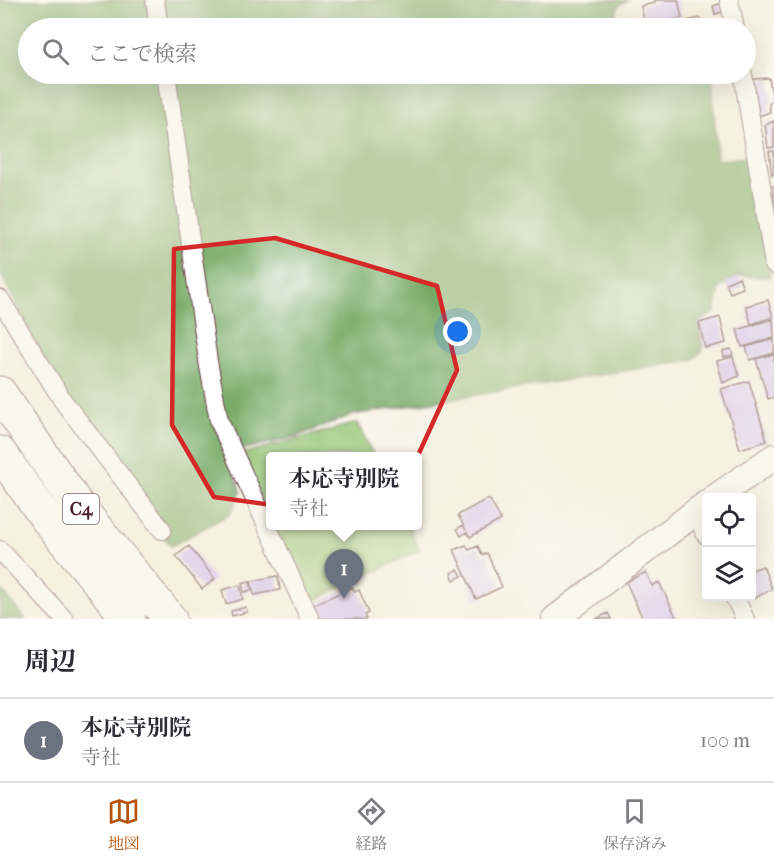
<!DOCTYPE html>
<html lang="ja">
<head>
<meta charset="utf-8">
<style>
  :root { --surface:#fff; --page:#f7f7f7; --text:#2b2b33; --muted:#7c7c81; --line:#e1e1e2; --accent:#b45309 }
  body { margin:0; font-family:"IM FELL French Canon","Noto Serif JP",serif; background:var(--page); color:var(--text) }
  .controls { position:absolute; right:18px; bottom:18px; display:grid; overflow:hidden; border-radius:6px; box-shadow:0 6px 24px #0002 }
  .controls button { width:54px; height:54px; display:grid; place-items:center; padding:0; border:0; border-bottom:2px solid var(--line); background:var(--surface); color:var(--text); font:30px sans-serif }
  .you { position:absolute; left:458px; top:332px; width:21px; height:21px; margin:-15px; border:4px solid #fff; border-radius:50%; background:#1a73e8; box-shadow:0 0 0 9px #1a73e833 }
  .badge { display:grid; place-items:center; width:39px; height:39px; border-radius:50%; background:var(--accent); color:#fff; font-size:20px; font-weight:700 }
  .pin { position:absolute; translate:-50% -50px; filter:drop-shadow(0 2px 3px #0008) }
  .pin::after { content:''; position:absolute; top:32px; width:21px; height:18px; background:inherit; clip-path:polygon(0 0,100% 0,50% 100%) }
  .popup { position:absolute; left:266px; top:452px; width:156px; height:78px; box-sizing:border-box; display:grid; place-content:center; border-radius:6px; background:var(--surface); filter:drop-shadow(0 2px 4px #0005); font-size:20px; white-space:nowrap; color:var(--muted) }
  .popup b { font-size:22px; color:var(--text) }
  .popup::after { content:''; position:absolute; left:50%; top:100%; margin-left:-12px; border:12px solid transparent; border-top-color:var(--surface) }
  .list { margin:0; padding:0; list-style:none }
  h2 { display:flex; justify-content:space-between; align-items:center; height:78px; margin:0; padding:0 24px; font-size:26px }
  h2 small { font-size:20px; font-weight:400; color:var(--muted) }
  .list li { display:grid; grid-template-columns:39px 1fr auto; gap:18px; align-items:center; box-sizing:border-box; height:84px; padding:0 24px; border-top:2px solid var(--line) }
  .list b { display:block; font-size:22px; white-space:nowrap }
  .list p { margin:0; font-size:20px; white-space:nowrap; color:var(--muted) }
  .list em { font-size:20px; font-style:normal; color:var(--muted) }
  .icon { flex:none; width:33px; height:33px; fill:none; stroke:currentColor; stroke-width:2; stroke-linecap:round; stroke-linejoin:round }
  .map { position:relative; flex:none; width:774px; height:619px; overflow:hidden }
  .search { position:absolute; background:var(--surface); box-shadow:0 6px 24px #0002; left:18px; right:18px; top:18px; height:66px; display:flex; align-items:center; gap:15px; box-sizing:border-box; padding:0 21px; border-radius:33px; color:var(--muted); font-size:22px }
  .sheet { height:162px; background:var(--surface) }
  nav { display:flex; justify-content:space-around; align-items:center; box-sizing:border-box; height:84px; border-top:2px solid var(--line); background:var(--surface); font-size:16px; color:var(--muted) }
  nav a { display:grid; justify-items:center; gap:3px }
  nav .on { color:var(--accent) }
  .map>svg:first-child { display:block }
</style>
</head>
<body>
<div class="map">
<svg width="774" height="619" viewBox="0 0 774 619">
  <rect width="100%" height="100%" fill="#fff"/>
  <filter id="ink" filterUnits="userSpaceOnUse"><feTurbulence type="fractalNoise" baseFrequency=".0167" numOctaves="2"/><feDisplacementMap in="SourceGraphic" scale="12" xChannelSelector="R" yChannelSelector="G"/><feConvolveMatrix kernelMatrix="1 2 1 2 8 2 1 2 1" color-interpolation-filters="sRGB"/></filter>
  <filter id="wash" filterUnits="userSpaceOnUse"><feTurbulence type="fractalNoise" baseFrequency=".008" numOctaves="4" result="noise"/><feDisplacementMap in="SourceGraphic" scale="24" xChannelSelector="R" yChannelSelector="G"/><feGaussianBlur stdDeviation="1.35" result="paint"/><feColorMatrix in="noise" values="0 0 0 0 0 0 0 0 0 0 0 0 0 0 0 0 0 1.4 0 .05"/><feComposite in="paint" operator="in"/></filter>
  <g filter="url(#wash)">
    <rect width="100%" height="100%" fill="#f5f0df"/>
    <path fill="#93c372" stroke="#6e714e" stroke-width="1.5" d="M357,423L374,456H270V518L242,454Z
      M274,526H408L420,550L309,603Z"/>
    <path fill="#76a964" stroke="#606448" stroke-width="1.5" d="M0,0H628L618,6L613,28H28V74H617L619,83L671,74H712L717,160L748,157L770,277L739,276L720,287L715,313L698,322L703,350L692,360L352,415L295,437L227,453L241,492L230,514L171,546L105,458L48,368L0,272Z
      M0,588L25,619H0Z"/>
    <g id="blocks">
      <path fill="#ccb3fa" d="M655,0H678L682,18L672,20L673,26L660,28H654L653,25L645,26L641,6L655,3Z
        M722,3L724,12L715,14L713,6Z
        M700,18L701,22L705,21L706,28H687L686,21Z
        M769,78L773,100L769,104L770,112L759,116L753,79Z
        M774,121V147L768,148L765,125Z
        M769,151H774V174L772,175Z
        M774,186V212L770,187Z
        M739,277L743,288L730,293L726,283Z
        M768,300L773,317L751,324L746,306Z
        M720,317L726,343L705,348L699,323Z
        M773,319L774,338L742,347L737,330Z
        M774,339V353L750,360L746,347Z
        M731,349L733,355L724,357L723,351Z
        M774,354V397L768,399L756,359Z
        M733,357L739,376L723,383L717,361Z
        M749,381L767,441L740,449L721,389Z
        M485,500H490L501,520L470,537L467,532L461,536L457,529L463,525L466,530L458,515Z
        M466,545L469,550L478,546L482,555L487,553L502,587L476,599L454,550Z
        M189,546L215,579L202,589L176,556Z
        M763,566L772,589L755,598L752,590V570Z
        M458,569L462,576L454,580L451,573Z
        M646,572L652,586L659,582L677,619H643L626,582Z
        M278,576L280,590L254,595L251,581Z
        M250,581L252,590L244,592L242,583Z
        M240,585L243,599L226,604L222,590Z
        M352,587L355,592L359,590L369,613L365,615L367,619H315L311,606Z
        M246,607L247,612L232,616L231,611Z
        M608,613L611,619H596Z"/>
    </g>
  </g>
  <g filter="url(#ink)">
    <use href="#blocks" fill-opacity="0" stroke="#643e46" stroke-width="1.5"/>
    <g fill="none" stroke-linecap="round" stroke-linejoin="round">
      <defs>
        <path id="minor" d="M155,0L159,28
          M729,0L735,28
          M166,74L208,361L219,421L310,619
          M743,74L774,265
          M0,299L63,401L162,530
          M696,512L706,535
          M0,550L64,619
          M734,596L745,619"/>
        <path id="secondary" d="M716,497L774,457
          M555,619L706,504"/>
        <path id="motorway" d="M0,393L78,506L170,619
          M0,453L47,519L129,619"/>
      </defs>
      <use href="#minor" stroke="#643e46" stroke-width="20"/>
      <use href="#secondary" stroke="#643e46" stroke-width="28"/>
      <use href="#motorway" stroke="#643e46" stroke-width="35"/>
      <use href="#minor" stroke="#fff" stroke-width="18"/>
      <use href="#secondary" stroke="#fff" stroke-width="26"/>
      <use href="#motorway" stroke="#fff" stroke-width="33"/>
    </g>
  </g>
  <path d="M0 0H774V619H0ZM275,238L437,286L457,370L388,521L214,497L172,425L174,249Z" fill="#f5f0df" fill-opacity=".55" fill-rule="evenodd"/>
  <path fill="none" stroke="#d62828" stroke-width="4.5" stroke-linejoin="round" d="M275,238L437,286L457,370L388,521L214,497L172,425L174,249Z"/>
  <g text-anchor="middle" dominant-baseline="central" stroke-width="6" stroke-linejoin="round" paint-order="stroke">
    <rect fill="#fff" stroke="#80626b" stroke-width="1.5" x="63" y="494" width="36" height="30" rx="4.5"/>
    <g font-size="18" font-weight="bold" fill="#4a1f2b">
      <text x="81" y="509">C4</text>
    </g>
  </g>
</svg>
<div class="controls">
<button><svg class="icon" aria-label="locate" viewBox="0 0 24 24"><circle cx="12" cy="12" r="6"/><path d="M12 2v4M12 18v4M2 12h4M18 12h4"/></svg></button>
<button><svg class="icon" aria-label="layers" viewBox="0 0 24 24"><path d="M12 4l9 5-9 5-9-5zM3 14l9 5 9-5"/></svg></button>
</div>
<div class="you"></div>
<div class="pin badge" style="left:344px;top:599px;background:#6b7280">1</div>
<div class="popup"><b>本応寺別院</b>寺社</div>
<div class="search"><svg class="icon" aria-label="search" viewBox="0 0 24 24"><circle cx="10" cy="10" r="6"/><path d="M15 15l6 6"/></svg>ここで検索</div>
</div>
<section class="sheet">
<h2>周辺<small></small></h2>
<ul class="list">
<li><span class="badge" style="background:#6b7280">1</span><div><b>本応寺別院</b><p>寺社</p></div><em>100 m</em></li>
</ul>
</section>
<nav>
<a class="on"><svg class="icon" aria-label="map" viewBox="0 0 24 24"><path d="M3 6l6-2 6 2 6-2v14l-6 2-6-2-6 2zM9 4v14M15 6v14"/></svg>地図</a>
<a><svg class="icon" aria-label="directions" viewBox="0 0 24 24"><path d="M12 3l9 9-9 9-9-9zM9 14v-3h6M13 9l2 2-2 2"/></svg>経路</a>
<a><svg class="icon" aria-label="saved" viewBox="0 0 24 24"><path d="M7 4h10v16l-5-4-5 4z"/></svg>保存済み</a>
</nav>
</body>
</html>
